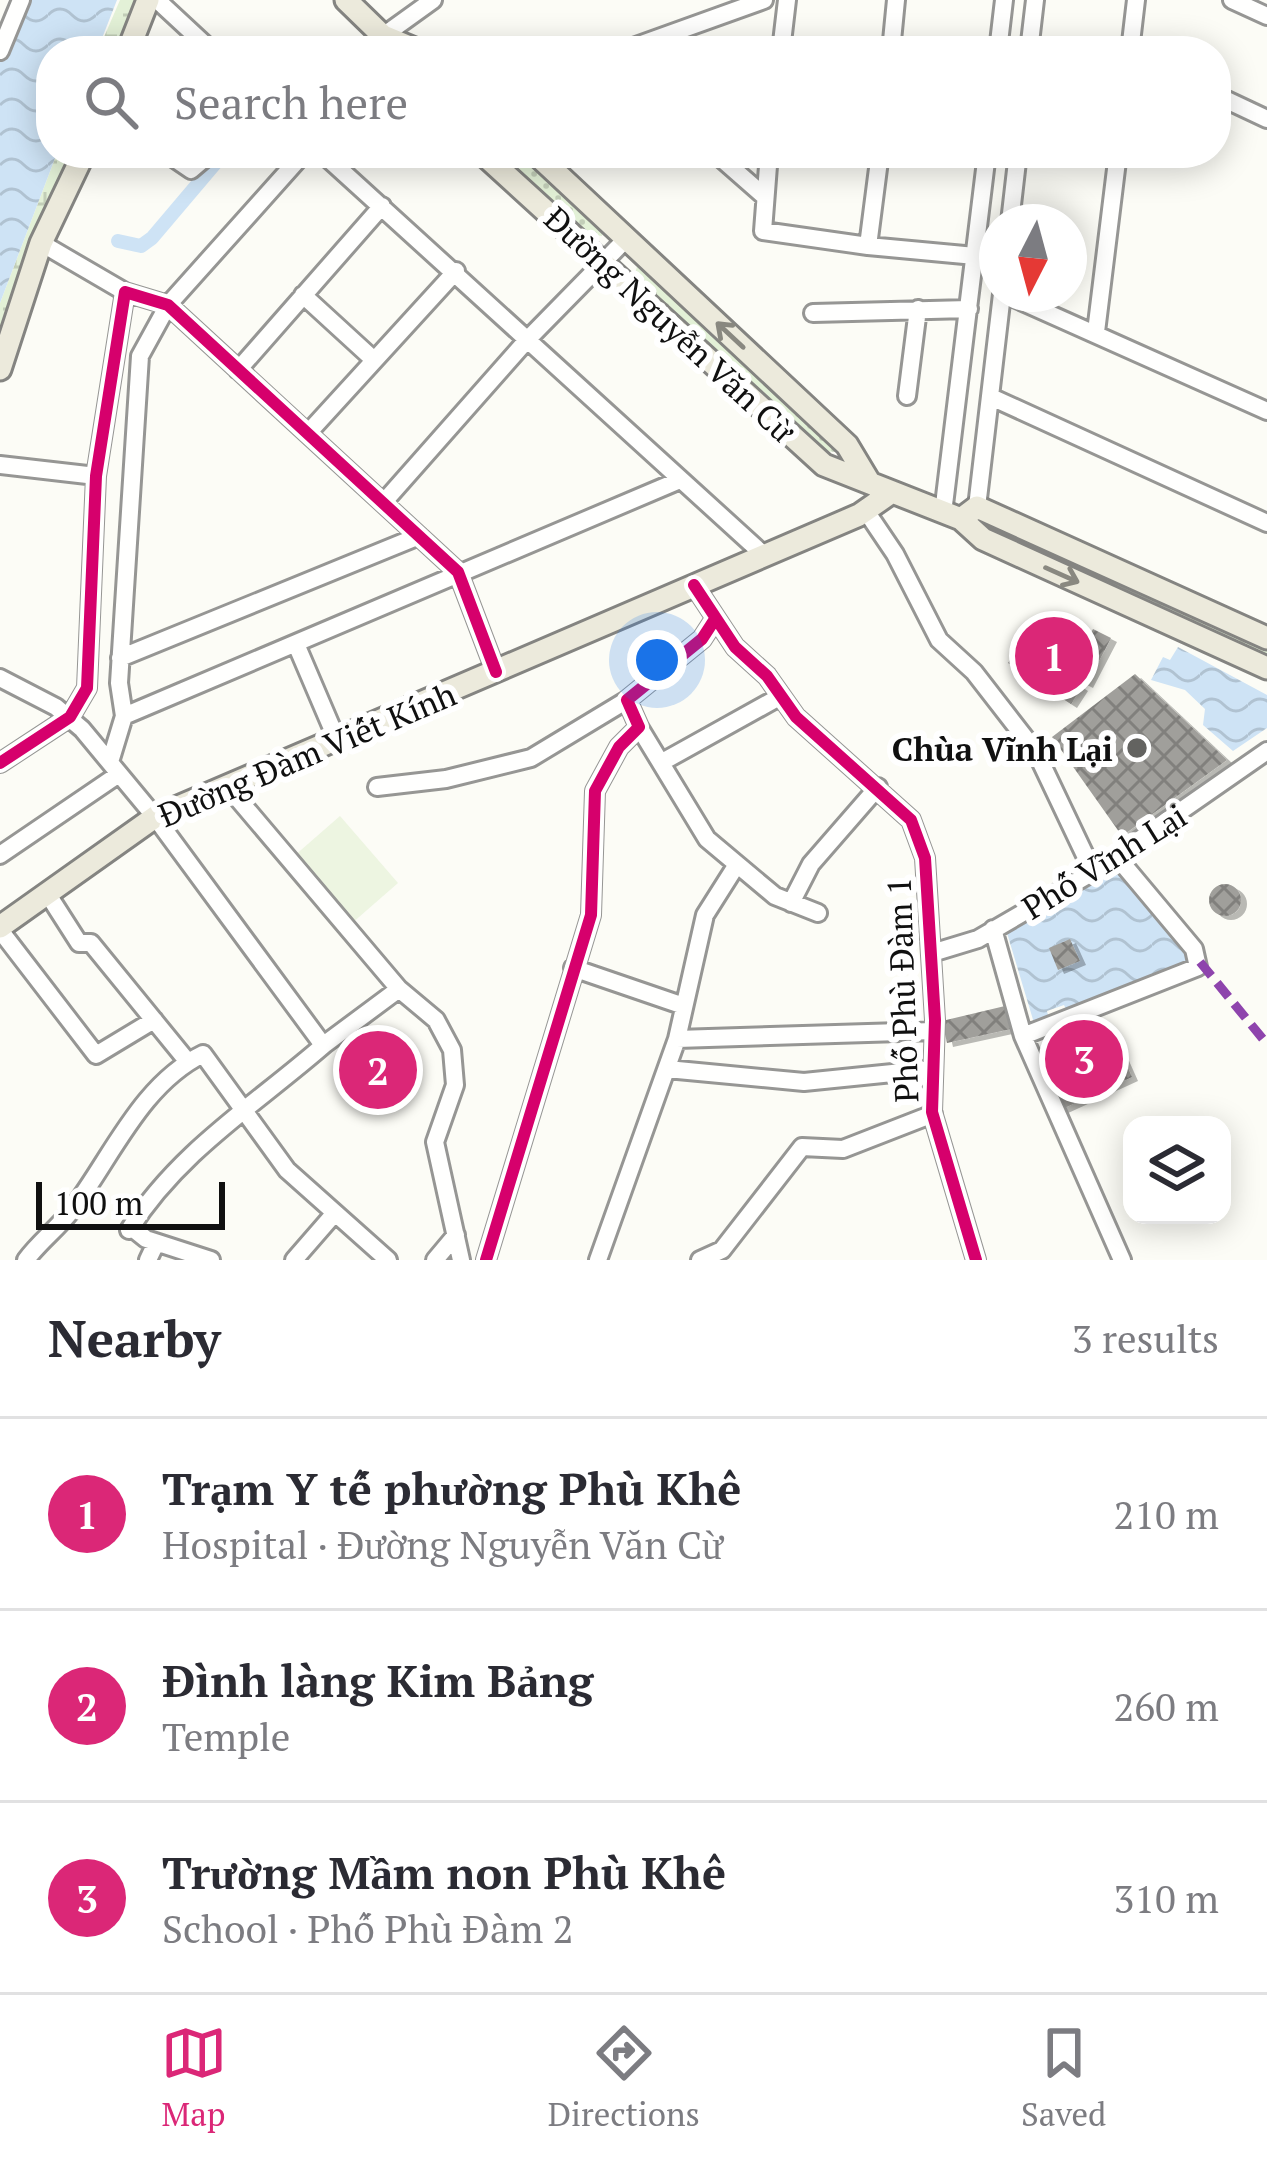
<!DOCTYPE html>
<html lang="en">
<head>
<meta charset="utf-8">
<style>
  :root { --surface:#fff; --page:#f2f2f3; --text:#2b2b33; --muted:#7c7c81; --line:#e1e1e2; --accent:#db2777 }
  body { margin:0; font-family:"PT Serif",serif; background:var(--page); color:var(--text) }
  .controls { position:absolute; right:36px; bottom:36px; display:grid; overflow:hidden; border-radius:24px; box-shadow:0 6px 30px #0003 }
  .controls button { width:108px; height:108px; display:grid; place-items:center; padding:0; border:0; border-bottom:3px solid var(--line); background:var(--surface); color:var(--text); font:60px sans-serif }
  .compass { position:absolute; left:979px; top:204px; width:108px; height:108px; border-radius:50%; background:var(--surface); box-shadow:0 6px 30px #0003; rotate:186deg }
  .scale { position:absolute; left:36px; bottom:30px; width:189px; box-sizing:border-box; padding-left:12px; border:6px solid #101010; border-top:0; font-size:33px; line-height:42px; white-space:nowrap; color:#101010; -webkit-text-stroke:9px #fff; paint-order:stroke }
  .you { position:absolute; left:657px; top:660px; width:42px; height:42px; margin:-30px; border:9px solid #fff; border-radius:50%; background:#1a73e8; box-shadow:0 0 0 18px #1a73e833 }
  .badge { display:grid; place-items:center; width:78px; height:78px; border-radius:50%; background:var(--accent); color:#fff; font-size:39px; font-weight:700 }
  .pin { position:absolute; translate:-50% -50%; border:6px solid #fff; box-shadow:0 3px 12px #0006 }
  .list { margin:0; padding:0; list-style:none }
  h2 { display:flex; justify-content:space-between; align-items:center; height:156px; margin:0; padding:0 48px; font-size:51px }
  h2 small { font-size:39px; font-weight:400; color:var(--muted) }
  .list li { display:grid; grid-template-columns:78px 1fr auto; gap:36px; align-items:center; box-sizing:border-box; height:192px; padding:0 48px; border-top:3px solid var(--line) }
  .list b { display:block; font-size:45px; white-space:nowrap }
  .list p { margin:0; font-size:39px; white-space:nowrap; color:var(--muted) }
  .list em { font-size:39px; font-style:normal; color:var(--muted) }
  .icon { flex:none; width:66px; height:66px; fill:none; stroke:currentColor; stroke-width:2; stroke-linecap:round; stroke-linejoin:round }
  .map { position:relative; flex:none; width:1267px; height:1260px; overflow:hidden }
  .search { position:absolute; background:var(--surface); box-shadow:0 6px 30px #0003; left:36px; right:36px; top:36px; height:132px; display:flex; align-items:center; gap:30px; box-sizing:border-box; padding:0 42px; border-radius:48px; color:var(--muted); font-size:45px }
  .sheet { height:732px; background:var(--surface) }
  nav { display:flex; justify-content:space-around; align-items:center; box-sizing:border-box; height:168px; border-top:3px solid var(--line); background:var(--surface); font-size:33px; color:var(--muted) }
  nav a { display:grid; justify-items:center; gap:6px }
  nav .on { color:var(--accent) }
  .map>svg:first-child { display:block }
</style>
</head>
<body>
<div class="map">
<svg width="1267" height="1260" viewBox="0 0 1267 1260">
  <defs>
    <pattern id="grass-dots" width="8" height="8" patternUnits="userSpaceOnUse" patternTransform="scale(3)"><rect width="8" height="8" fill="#e3f1d7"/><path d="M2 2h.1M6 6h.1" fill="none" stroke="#c2ceb8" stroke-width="1.8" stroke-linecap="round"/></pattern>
    <pattern id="wetland-marsh" width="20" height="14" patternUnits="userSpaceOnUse" patternTransform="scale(3)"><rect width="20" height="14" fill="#e3f1d7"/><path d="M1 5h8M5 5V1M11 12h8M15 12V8" fill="none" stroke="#c2ceb8"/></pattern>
    <pattern id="water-waves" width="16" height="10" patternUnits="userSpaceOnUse" patternTransform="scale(3)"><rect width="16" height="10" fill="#cee3f5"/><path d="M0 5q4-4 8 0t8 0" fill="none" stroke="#b0c2d1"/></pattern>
    <pattern id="building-cross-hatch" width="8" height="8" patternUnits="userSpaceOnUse" patternTransform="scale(3)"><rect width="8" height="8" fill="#a09f9b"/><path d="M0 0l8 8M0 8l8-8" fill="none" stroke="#81807d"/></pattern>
    <filter id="shadow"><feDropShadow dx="6" dy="4" stdDeviation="0" flood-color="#0004"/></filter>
  </defs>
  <rect width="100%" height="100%" fill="#fcfcf6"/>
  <path fill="url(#grass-dots)" d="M499,153H523L604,228L602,236L588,234Z
    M638,263L839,447L836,452L824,451L634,277Z
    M989,525L1267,651V657L990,531Z"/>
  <path fill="url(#wetland-marsh)" d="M120,0H148L128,51H98Z
    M57,153H84L0,369V303Z"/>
  <path fill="#edf5e1" d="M340,816L398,883L351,924L293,857Z"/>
  <path fill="url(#water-waves)" d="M21,0H117L97,51H51V153H57L0,303V51Z
    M1178,647L1267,695V728L1233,751L1203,725L1205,709L1185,690L1151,680L1163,657L1170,660Z
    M1112,867L1120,868L1193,960L1068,1013L1064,1005L1047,1011L1049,1019L1034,1023L1007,933Z"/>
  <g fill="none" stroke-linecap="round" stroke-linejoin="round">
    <path stroke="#cee3f5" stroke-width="14" d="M118,241L141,246L152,238L224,153"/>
  </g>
  <path fill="url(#building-cross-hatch)" filter="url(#shadow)" d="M1093,629L1111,638L1087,684L1069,675Z
    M1019,646L1082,687L1071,704L1008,663Z
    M1135,674L1227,760L1122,836L1052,737Z
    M1209 900a16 16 0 1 1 32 0a16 16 0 1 1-32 0Z
    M1070,939L1080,961L1058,970L1049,948Z
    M1005,1006L1011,1029L947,1043L942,1021Z
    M1115,1039L1132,1077L1060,1110L1044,1075Z"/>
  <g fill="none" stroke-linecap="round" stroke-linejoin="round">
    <defs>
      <path id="minor" d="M157,0L212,51
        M1232,0L1267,16
        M383,36L433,0
        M0,51L21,0
        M622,51L764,0
        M781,51L787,0
        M891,51L896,0
        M998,51L1004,0
        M1029,51L1035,0
        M1130,51L1136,0
        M1216,95L1267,119
        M166,153L191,170L211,153
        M322,153L765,556
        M715,153L764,196
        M769,153L763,231L868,246
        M880,153L868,246L975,256
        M1010,222L1018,153
        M41,243L125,292
        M1005,294L1267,411
        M303,295L374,360
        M813,313L969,309
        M1096,332L1118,153
        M238,370L382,206
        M907,396L918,309
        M991,397L1267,523
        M308,433L456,271
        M0,465L96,476
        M383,503L527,340L627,238
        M977,507L1002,294
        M866,511L895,554L939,640L974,672L1036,752L1093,872
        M943,513L987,153
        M694,585L735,647L767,676L796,717L911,820L925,858L935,1020L932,1112L976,1260
        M296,644L337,740
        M120,658L419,536
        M0,678L56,707L82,729L155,817L320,1041L325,1044L399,989
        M124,716L680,480
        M639,727L707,839L775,896L818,913
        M664,761L781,696
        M110,762L124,716L119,683L140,356L168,305L304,153
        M0,763L70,717L87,688L96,476L125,292L168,305L458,572L496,672
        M228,787L399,989L436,1020L452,1050L455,1085L435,1142L461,1260
        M377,787L446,779L531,758L627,700
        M0,855L119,774
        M47,893L79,943H91L188,1062
        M791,903L811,864L878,787
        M993,929L1023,1036L1122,1260
        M0,930L96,1055L154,1020
        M932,953L978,939L1093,872L1267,751
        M573,968L681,1005
        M1023,1036L1198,967L1194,949L1117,857
        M677,1039L933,1031
        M667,1069L804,1082L932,1069
        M131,1227L146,1239L211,1260
        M129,1230C179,1151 255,1105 325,1044
        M26,1260C39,1242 57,1229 71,1211C111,1159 140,1085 203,1054L287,1170L388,1260
        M148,1260L156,1243
        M294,1260L334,1214
        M435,1260L456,1235
        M486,1260L591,915L595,791L619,747L639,727L627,700L702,639L715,619
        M598,1260L677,1039L705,915L736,866
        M700,1260L722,1250L802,1147L843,1149L933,1114"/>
      <path id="major" d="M346,0L383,36L419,51
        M128,51L148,0
        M482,153L824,465L961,519L983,539L1267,668
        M535,153L847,445L868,480
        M0,369L41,243L84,153
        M961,519L977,507L1267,638
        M0,927L155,817L859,515L892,492"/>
    </defs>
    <use href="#minor" stroke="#969694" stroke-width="22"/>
    <use href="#major" stroke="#848481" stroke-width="27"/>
    <use href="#minor" stroke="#fffffe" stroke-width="16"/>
    <use href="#major" stroke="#eceadc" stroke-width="21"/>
    <path stroke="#8e44ad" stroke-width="9" stroke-dasharray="18 9" stroke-linecap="butt" d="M1200,962L1267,1044"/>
    <defs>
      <path id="cycleway" d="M694,585L735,647L767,676L796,717L911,820L925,858L935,1020L932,1112L976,1260
        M0,763L70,717L87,688L96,476L125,292L168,305L458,572L496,672
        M486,1260L591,915L595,791L619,747L639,727L627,700L702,639L715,619"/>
    </defs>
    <use href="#cycleway" stroke="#fff" stroke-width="20"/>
    <use href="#cycleway" stroke="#d6006c" stroke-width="12"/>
  </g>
  <defs><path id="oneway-shaft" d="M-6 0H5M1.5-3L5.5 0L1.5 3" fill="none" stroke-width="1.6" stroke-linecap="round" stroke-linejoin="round" transform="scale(3)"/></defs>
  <g stroke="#898880">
    <use href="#oneway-shaft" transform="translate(730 335) rotate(-137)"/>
    <use href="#oneway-shaft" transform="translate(1062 575) rotate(24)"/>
  </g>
  <circle fill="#636360" stroke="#fff" stroke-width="4.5" cx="1137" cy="748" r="12"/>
  <g text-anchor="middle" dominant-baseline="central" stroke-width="12" stroke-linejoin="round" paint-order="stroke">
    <g font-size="33" fill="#101010" stroke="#fff">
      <text transform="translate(670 324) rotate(43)">Đường Nguyễn Văn Cừ</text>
      <text transform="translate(307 754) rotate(-23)">Đường Đàm Viết Kính</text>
      <text transform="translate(1104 861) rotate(-32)">Phố Vĩnh Lại</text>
      <text transform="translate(902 990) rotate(-92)">Phố Phù Đàm 1</text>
    </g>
    <g font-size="33" font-weight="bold" fill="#101010" stroke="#fff" text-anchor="end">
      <text x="1113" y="748">Chùa Vĩnh Lại</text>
    </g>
  </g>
</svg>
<div class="controls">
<button><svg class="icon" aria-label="layers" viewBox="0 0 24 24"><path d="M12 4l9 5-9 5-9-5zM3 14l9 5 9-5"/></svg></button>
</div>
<svg class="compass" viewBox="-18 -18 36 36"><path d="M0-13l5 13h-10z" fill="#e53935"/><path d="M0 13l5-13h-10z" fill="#7c7c81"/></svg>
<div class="scale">100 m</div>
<div class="you"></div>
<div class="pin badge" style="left:1054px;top:656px">1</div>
<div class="pin badge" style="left:378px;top:1070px">2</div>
<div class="pin badge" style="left:1084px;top:1059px">3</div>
<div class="search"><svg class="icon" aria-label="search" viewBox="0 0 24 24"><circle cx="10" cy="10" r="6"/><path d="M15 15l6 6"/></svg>Search here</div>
</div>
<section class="sheet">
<h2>Nearby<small>3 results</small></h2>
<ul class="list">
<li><span class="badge">1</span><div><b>Trạm Y tế phường Phù Khê</b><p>Hospital · Đường Nguyễn Văn Cừ</p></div><em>210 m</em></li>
<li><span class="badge">2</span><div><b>Đình làng Kim Bảng</b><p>Temple</p></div><em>260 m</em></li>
<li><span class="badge">3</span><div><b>Trường Mầm non Phù Khê</b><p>School · Phố Phù Đàm 2</p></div><em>310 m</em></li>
</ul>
</section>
<nav>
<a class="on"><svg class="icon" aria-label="map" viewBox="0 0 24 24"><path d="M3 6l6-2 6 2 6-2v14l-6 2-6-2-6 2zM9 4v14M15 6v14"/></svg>Map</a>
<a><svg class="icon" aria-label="directions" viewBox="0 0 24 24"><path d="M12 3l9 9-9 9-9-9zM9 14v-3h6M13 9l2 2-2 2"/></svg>Directions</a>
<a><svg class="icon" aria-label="saved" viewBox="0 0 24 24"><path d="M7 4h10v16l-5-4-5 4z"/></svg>Saved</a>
</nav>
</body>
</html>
